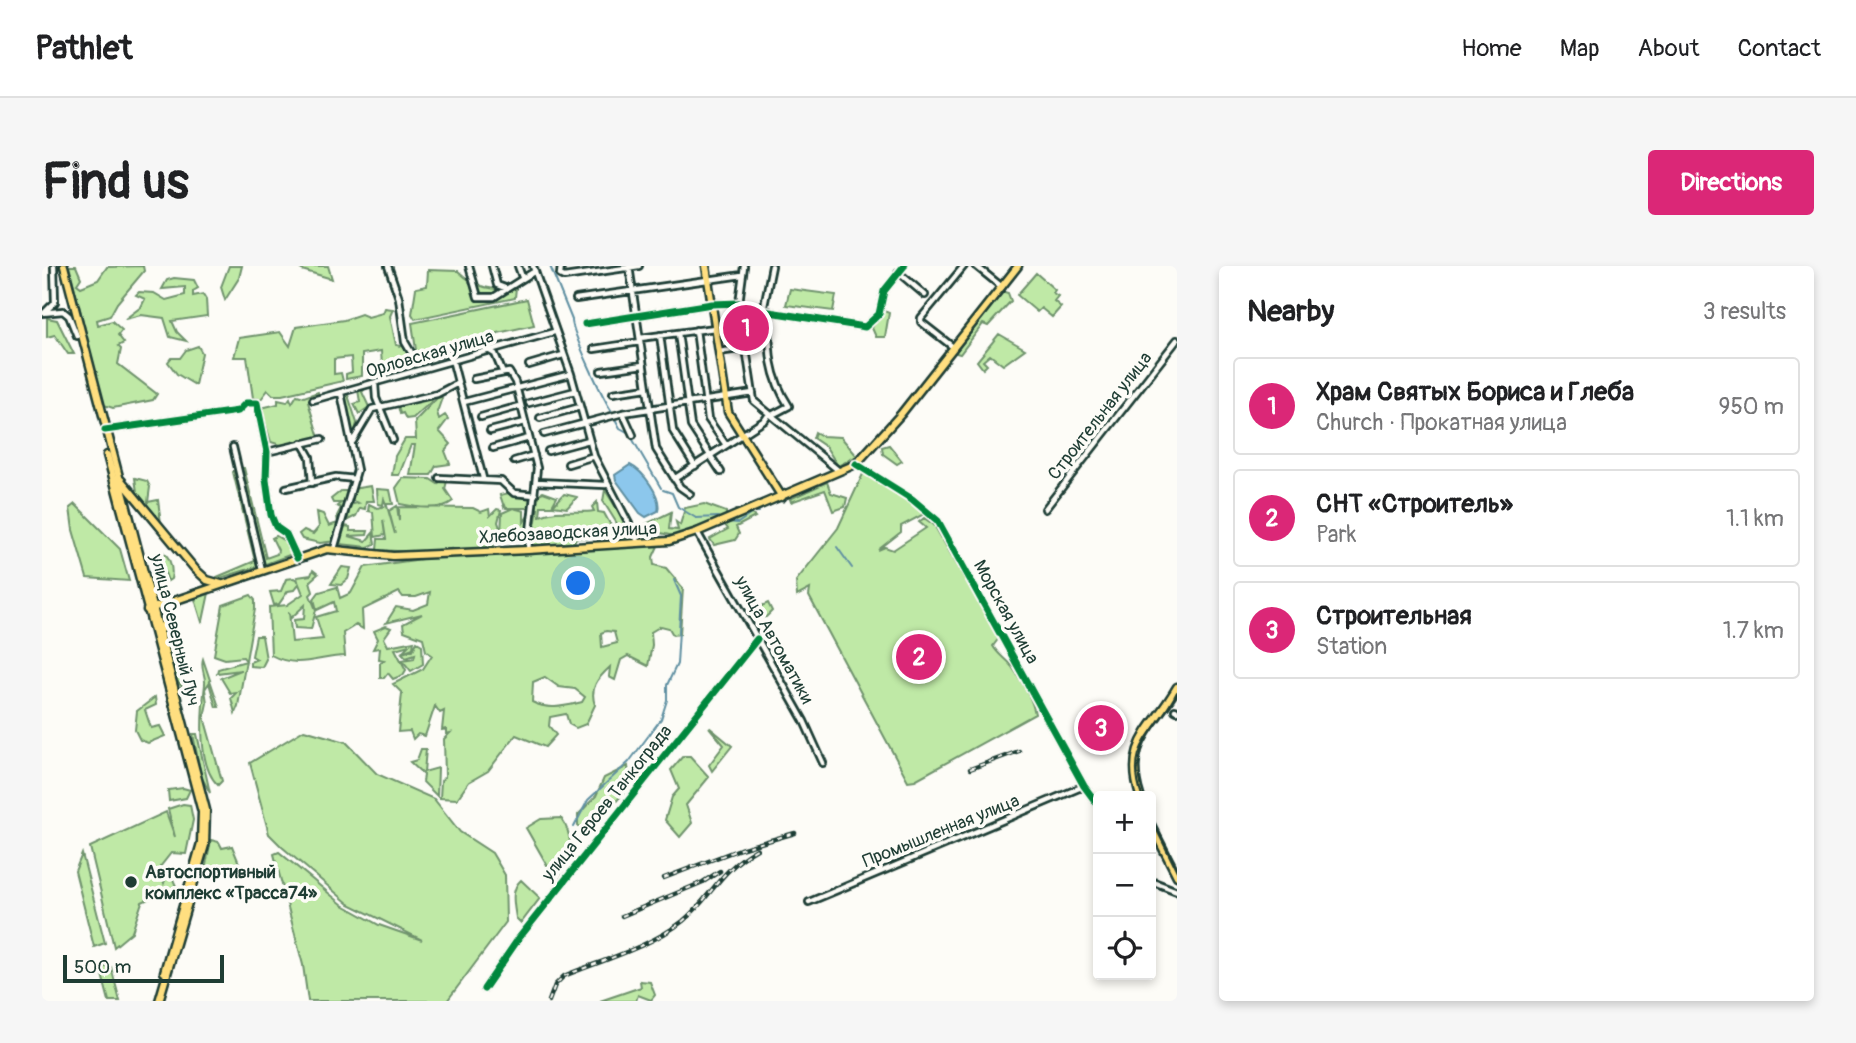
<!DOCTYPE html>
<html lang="en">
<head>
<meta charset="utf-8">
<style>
  :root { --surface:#fff; --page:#f6f6f6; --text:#202124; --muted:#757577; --line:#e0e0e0; --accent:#db2777 }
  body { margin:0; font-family:Pangolin,sans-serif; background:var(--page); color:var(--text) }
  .controls { position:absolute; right:21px; bottom:21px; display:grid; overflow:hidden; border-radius:7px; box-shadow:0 4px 10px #0003 }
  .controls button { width:63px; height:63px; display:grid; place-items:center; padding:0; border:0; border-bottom:2px solid var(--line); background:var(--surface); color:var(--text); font:35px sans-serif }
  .scale { position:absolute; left:21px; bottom:18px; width:161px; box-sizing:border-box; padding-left:7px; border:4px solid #1f3d34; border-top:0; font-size:19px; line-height:24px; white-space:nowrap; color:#1f3d34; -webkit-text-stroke:5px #fdfcf7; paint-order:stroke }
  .you { position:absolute; left:537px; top:318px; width:24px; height:24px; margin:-18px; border:5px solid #fff; border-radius:50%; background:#1a73e8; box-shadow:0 0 0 10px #1a73e833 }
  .badge { display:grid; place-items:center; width:46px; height:46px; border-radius:50%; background:var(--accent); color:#fff; font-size:23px; font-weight:700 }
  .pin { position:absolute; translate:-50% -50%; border:4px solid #fff; box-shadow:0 2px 7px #0006 }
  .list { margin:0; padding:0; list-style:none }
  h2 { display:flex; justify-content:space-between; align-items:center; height:91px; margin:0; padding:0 28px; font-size:30px }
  h2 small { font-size:23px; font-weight:400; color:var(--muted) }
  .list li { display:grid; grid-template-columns:46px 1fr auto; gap:21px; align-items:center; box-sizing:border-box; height:98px; margin:0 14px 14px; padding:0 14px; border:2px solid var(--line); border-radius:7px }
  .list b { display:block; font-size:26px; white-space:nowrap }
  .list p { margin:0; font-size:23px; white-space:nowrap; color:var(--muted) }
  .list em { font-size:23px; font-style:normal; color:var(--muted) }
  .icon { flex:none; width:38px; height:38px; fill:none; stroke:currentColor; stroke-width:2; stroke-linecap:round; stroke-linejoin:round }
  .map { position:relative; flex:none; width:1135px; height:735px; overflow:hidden; border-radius:7px }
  header { display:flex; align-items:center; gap:42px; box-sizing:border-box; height:98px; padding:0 35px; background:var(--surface); border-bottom:2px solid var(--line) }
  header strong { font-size:33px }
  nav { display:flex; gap:38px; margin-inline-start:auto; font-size:24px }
  .intro { display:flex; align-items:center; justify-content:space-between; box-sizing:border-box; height:168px; padding:0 42px }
  h1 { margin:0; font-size:49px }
  .button { padding:18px 32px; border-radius:7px; background:var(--accent); color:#fff; font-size:24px; font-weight:700 }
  main { display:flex; gap:42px; padding:0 42px }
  aside { flex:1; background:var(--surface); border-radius:7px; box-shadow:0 4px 10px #0003 }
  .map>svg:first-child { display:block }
</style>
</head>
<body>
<header>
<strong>Pathlet</strong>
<nav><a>Home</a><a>Map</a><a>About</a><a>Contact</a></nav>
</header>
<div class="intro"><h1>Find us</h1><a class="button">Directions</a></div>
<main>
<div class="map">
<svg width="1135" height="735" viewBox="0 0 1135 735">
  <rect width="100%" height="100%" fill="#fdfcf7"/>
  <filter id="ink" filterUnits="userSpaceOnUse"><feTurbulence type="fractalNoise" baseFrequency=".0143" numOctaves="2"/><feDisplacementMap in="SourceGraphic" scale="14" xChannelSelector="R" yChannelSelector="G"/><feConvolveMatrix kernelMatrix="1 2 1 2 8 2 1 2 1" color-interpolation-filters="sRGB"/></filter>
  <g filter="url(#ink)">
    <path fill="#bfe9a6" stroke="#6f936d" stroke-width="2" fill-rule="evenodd" d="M27,0H34L39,12L35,18L39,21L56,14L65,1L101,0L102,5L75,37L68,50L55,54L56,59L70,55L80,64L76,69L82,77L76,80L79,83L76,98L115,128L111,134L71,142L62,139Z
      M187,0H200L197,12L183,34L179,21Z
      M255,0H286L290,13L260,4Z
      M386,4L416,5C434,22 451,26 474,21L473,32L373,53L370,48L374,22L385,20Z
      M994,7L1013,24L1011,27L1016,30L1012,35L1019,41L1010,51L999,42L995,46L975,29Z
      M132,12L152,14L156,22L151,25V30L161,28L164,33L165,50L130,55L135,66L144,75L128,71L122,52L99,49L83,53L99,41L103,33L94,29L97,26L112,27L124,34L143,29V21L120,23L125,14Z
      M748,23L794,29L791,45L744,39Z
      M959,25L966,27L969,35L946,60L941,58L918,88L914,87L913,83Z
      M485,33L492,59L456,67L447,76L410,83L397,79L388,84L389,87L375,91L370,57Z
      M699,41L725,49L723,64L714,59L713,49H702Z
      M343,42L351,43L348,50L354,79L364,81L368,96L351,101L340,99L339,85L320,88V110L304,113V108L310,106L309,91L292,93V108L299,107L301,115L240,129H231L226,124L219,133L211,132L205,91H192L197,72L238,66L248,80L254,61L302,54L319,48L326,51L341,47Z
      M840,44L847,47L843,71H834L830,62Z
      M5,52L15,54L32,88H26L13,69L5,71Z
      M957,68L983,83L961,99L948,89L941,95L945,99L941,103L935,95Z
      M156,80L160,87L153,119L135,108L126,96L129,92H138L144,84Z
      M324,122L320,126L327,141L317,148L312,138L318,136L316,124Z
      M276,126L277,130L266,136L277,172L242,180L229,176L219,142L236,138V134L245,136L248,132L250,137L255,129L262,131Z
      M305,126L315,157L313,165H310L301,129Z
      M397,130L400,132L395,146L397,153L403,149L406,153L397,165L409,178L403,185L408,198L394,200L389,209H368L373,179H369L357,209H350L353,190L363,173H374L373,155Z
      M386,131L390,135L371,152L364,153L361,147L358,148L356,140Z
      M773,166L780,170L799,171L815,190L796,200L784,181L771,172Z
      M847,179L860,195L855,198L841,188L840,181Z
      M195,202L217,300L175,313V311L213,295L191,206Z
      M199,202H202L224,292L235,288L236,284L230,272L234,270L253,281L250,288L221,299Z
      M821,208L830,211L884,247L859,260V266L836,284L843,281L851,284L884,262L877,256L882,252L892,259L957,372L951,380C956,389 964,393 970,401C979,414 990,432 993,448L873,514L866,515L767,330L768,323L755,330L754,315L796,262Z
      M93,212L105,215L108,221L106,236L116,234L119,257L95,226Z
      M361,212L388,213L396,218L399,213L405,215L403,223L411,235C398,246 373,241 358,238L354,222Z
      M785,216L789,227L805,232L803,241L791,245L783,224L749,236L748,233Z
      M329,220L332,235H324L323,243L318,242L314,250L306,254L307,239L316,237L308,234L310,223Z
      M335,223L348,224L351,238H344L342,233L341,239L336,238Z
      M563,224L591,268L584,272L561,235Z
      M299,225H306L301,257L294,275L278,277L260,273L257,268L262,264L271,268L277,261L275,246L281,248L287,260L296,257L295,250L299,242L295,240L299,237H291L289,233Z
      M501,226L515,231L510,240H499L498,250C516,242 533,248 552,245L550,241L555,236L556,246L562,247L573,267L580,272H534L532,276L536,278L493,280L490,277L496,243H494L495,229Z
      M467,227L492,228L491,239L487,242H464L463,239L462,241L458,229Z
      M522,228L535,231L525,242L511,240Z
      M33,238L78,283L87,315L45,312L31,264L28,242Z
      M327,238L335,242L345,240L353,268L347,245L355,240L357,255V241L431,242L439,246L447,243L448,250L455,243L459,244L456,256L458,262L451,281L374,286L335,284L336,273H344L341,254L343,269L333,271L331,246L326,245Z
      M662,238L684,246V251L632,270L600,263L604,258L629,246L627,263L636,264L634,256L638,259L643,242Z
      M471,242L482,245V256L491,242L485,279L479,276L484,269L482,266L478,268L476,263L468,270H459L460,247Z
      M708,247L713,251L694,261L697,268L693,274L672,279L668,273L686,263L682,258Z
      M303,260L308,261V265H326L325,269L307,270L324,275L331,267L333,278L326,281L298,278Z
      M616,280L611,291L612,299L624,302L641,322L638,368L631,369L627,362L619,360L609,366L610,379L606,400L586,390L579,394L573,414L567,411L568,401C556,412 547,422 553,439L544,458L534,462L527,458L524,448L508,451L507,460L514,469L503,481L474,469L446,505L427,516L415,533L398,532L399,515L403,510L402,473L408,467L404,468V463L400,464L402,445L398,447L393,440L383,470L376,468L371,473L368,465L356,466L360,427L351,418L381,403L390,389L384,385L381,372L362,365L361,358L380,348L344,357L354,341L371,344L386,338L388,326L374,331H361L357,326L320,344L321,363L314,359L301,367L303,390C278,390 256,404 229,389L227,341L245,339L261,328L257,318L252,324L246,325L237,338L232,339L228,326L239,325L244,313L252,312L256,315L255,311L269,309L271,304L276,308L268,315L271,326L268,329L274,344L269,363L253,362L252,354L262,353L263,339L249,352L247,346L250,376L281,373L274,351L294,345L292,336L275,344L272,333L277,326L295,321L298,332L309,327L323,301L387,292ZM564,365L572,366L575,377L560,381L559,367ZM503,411L517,421L533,423L543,431L540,436C523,440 507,445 490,436L491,416Z
      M121,286C129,292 131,304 129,313L126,315L117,291Z
      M300,301L309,302L306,313L299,319L289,318Z
      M167,327L161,355L160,356L153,333Z
      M209,329L213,334V343L196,440L193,447L189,432L195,426L188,427L179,412L199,404L175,407L176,403L204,395L201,391L183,393L172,389L181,339Z
      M726,337L730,345L724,351L707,352L706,346Z
      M344,360L349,362L342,372L346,380L372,375L371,382L360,386L367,379L353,383L364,404L361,409L351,413L346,407L342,412H338V397L342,394L337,393L338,382L331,383L336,373L332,365Z
      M126,365L134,372C127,388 143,405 141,422L135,415L124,368Z
      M214,370H220L224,393L220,401L208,400V396L215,393L210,390Z
      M375,376L380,379L381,398L369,405L360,394L372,392L373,388L364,391L360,387L371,384Z
      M161,393L177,441H174L167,417L163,423L165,437L162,451L180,515L176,519C155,500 160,443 163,418C164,409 158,402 161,393Z
      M113,431L114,439L103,444L109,462L118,460L123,470L106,477L98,474L93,464L95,445Z
      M667,461L690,480L670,505L667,499L682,479Z
      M262,464L304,476L335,508L392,533L418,566L450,587L463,609L464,656L405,735H266L261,699L232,588L237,586L301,639L337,659L380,674L307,638L240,581L227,568L208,497Z
      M151,468H155L168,527L159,510Z
      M379,483H384L382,506L396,502L395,530L381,516L382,509L368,496L375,494Z
      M641,490H648L667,511L644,539L650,557L638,571L623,554L630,531L637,523L629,504Z
      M586,500L588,520L545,568L536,559V549L554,530L562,512Z
      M141,522L148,524L144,532L127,535L126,524Z
      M141,538L148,539L151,554L144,588L129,587L118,601L122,617L124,611H130L134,620L100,636L90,666L72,681L48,581L124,546L133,571L126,543Z
      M519,552C533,572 530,593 516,611L508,604L484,562L499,553Z
      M169,574L177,576L180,582L190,580L197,597L174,603L166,600L163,603Z
      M40,588L63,677L52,681L33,605Z
      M479,614L498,632L479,657L474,652C472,638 468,624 479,614Z
      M58,701H69L78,735H67Z
      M598,715L608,716L613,729L609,734L596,729L594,735H558L599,721Z"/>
    <path fill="#8cc7ec" stroke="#6090a2" stroke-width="2" d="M588,199C601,205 620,230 616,245L604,251L598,247L574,214L573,209Z"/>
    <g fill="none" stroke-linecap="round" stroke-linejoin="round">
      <path stroke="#6090a2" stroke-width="2" d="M508,0L530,54C529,64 563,137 571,147
        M572,151L578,162L587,167L619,222
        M621,224L630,227L636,241L654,252L676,251
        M685,256L696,257L712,246H717
        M795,281L810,302
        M532,561L546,534L587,496L619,453L625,434V419L635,398L639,330L632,314"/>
      <defs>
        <path id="minor" d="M346,0L357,32L363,76L373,93L404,86L411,97L441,212
          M427,0L436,31H452L493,5
          M450,0L455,19L463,22
          M476,0L480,11
          M491,0L529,108L552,190L597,277
          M519,0L518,9L522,11L597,0
          M587,0L614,183L638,221L648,228
          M702,0L697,37L712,135L797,205
          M934,0L960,21
          M856,6L883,29
          M534,33L700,9
          M721,45L730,0
          M727,45C727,82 726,108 747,140L730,149
          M3,46L13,36L12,0
          M0,47L21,45L27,50L35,70
          M543,58L670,38L697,37L721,45L823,61L837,48L842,25L862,0
          M654,64L666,153L684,179
          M636,67L649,160L679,206
          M618,69L631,165L653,200
          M598,72L673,62
          M911,81L879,56V52L922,0
          M552,83L598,76
          M448,85L453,88L460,105
          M677,86L703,82
          M487,99L521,89
          M559,105L601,99
          M432,113L467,106L473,116L495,202L486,284
          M333,118L334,132L351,174
          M571,127L605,122
          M271,134L512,66
          M422,136L529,108
          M487,137L533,125
          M439,151L478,140
          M498,152L538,141
          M63,164L196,145L204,137H215L225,186L224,213L229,249L234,261L244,268L255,292
          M448,165L483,156
          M502,168L581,147
          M591,169L581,147L711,127
          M311,175L330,143L395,128L416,117
          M260,177L268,191L270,217
          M191,181L220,304
          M451,182L487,172
          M506,185L547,174
          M225,186L280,173
          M472,195L492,189
          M526,198L552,190
          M814,198L870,233L896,255L1042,520L1056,539
          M397,212L459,215L472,227L493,229
          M632,213L723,154L727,148
          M494,216L564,219
          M244,222L294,211L313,213
          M1003,243L1135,74
          M655,266L762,455L781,497
          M292,283L315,204L299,127
          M1133,444L1135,445
          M1109,615L1135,625
          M767,636L1042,520
          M442,723L477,672L715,373"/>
        <path id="major" d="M22,0L164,544L163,579L117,735
          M664,0L686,146L740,231
          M65,189L160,546L159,577L122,706
          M79,214L153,303L165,314L179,318
          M105,344L285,283L351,290L486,284L627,275L655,266L814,198L859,148L976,0
          M120,363L126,346L134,336
          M1098,530C1081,477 1111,463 1135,421
          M1109,559L1135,610"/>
      </defs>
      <use href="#minor" stroke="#1f3d34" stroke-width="10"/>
      <use href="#major" stroke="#1f3d34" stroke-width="11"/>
      <use href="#minor" stroke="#fdfcf7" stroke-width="4.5"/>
      <use href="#major" stroke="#ffdf80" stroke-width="6"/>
      <path stroke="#1f3d34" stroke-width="2" d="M1100,530C1082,478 1115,468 1135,426
        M1109,552L1135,605"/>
      <defs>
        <path id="rail" d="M928,503L977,485
          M622,612L698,583L753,567
          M580,650L661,616L678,605
          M507,735L513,719L522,710C561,694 608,681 641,655C671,630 676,605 715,583"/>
      </defs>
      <use href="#rail" stroke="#1f3d34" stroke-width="4.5"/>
      <use href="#rail" stroke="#fdfcf7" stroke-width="2" stroke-dasharray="5" stroke-linecap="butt"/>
      <defs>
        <path id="cycleway" d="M543,58L670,38L697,37L721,45L823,61L837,48L842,25L862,0
          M63,164L196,145L204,137H215L225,186L224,213L229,249L234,261L244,268L255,292
          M814,198L870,233L896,255L1042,520L1056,539
          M442,723L477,672L715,373"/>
      </defs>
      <use href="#cycleway" stroke="#fdfcf7" stroke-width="11"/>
      <use href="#cycleway" stroke="#00873e" stroke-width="7"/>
    </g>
  </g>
  <circle fill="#1f3d34" stroke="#fdfcf7" stroke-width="2.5" cx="89" cy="616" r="7"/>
  <g text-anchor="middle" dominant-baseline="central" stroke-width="7" stroke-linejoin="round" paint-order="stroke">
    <g font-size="18" fill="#1f3d34" stroke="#fdfcf7">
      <text transform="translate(388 88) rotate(-16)">Орловская улица</text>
      <text transform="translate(1058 150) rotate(-52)">Строительная улица</text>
      <text transform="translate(526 267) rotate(-3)">Хлебозаводская улица</text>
      <text transform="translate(964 346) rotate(61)">Морская улица</text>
      <text transform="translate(133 364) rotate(76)">улица Северный Луч</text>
      <text transform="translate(732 374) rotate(61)">улица Автоматики</text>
      <text transform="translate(565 537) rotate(-51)">улица Героев Танкограда</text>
      <text transform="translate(899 565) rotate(-22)">Промышленная улица</text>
    </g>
    <g font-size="18" font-weight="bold" fill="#1f3d34" stroke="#fdfcf7" text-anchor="start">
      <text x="103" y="606">Автоспортивный<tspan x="103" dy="21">комплекс «Трасса74»</tspan></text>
    </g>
  </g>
</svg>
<div class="controls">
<button>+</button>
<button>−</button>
<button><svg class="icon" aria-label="locate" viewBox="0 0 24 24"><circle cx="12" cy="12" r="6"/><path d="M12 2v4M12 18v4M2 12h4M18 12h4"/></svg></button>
</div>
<div class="scale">500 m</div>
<div class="you"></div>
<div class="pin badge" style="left:704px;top:62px">1</div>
<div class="pin badge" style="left:877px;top:391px">2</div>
<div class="pin badge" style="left:1059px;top:462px">3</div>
</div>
<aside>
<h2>Nearby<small>3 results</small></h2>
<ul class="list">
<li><span class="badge">1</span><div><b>Храм Святых Бориса и Глеба</b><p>Church · Прокатная улица</p></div><em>950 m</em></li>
<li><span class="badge">2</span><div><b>СНТ «Строитель»</b><p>Park</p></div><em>1.1 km</em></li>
<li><span class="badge">3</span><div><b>Строительная</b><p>Station</p></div><em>1.7 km</em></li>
</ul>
</aside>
</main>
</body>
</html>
